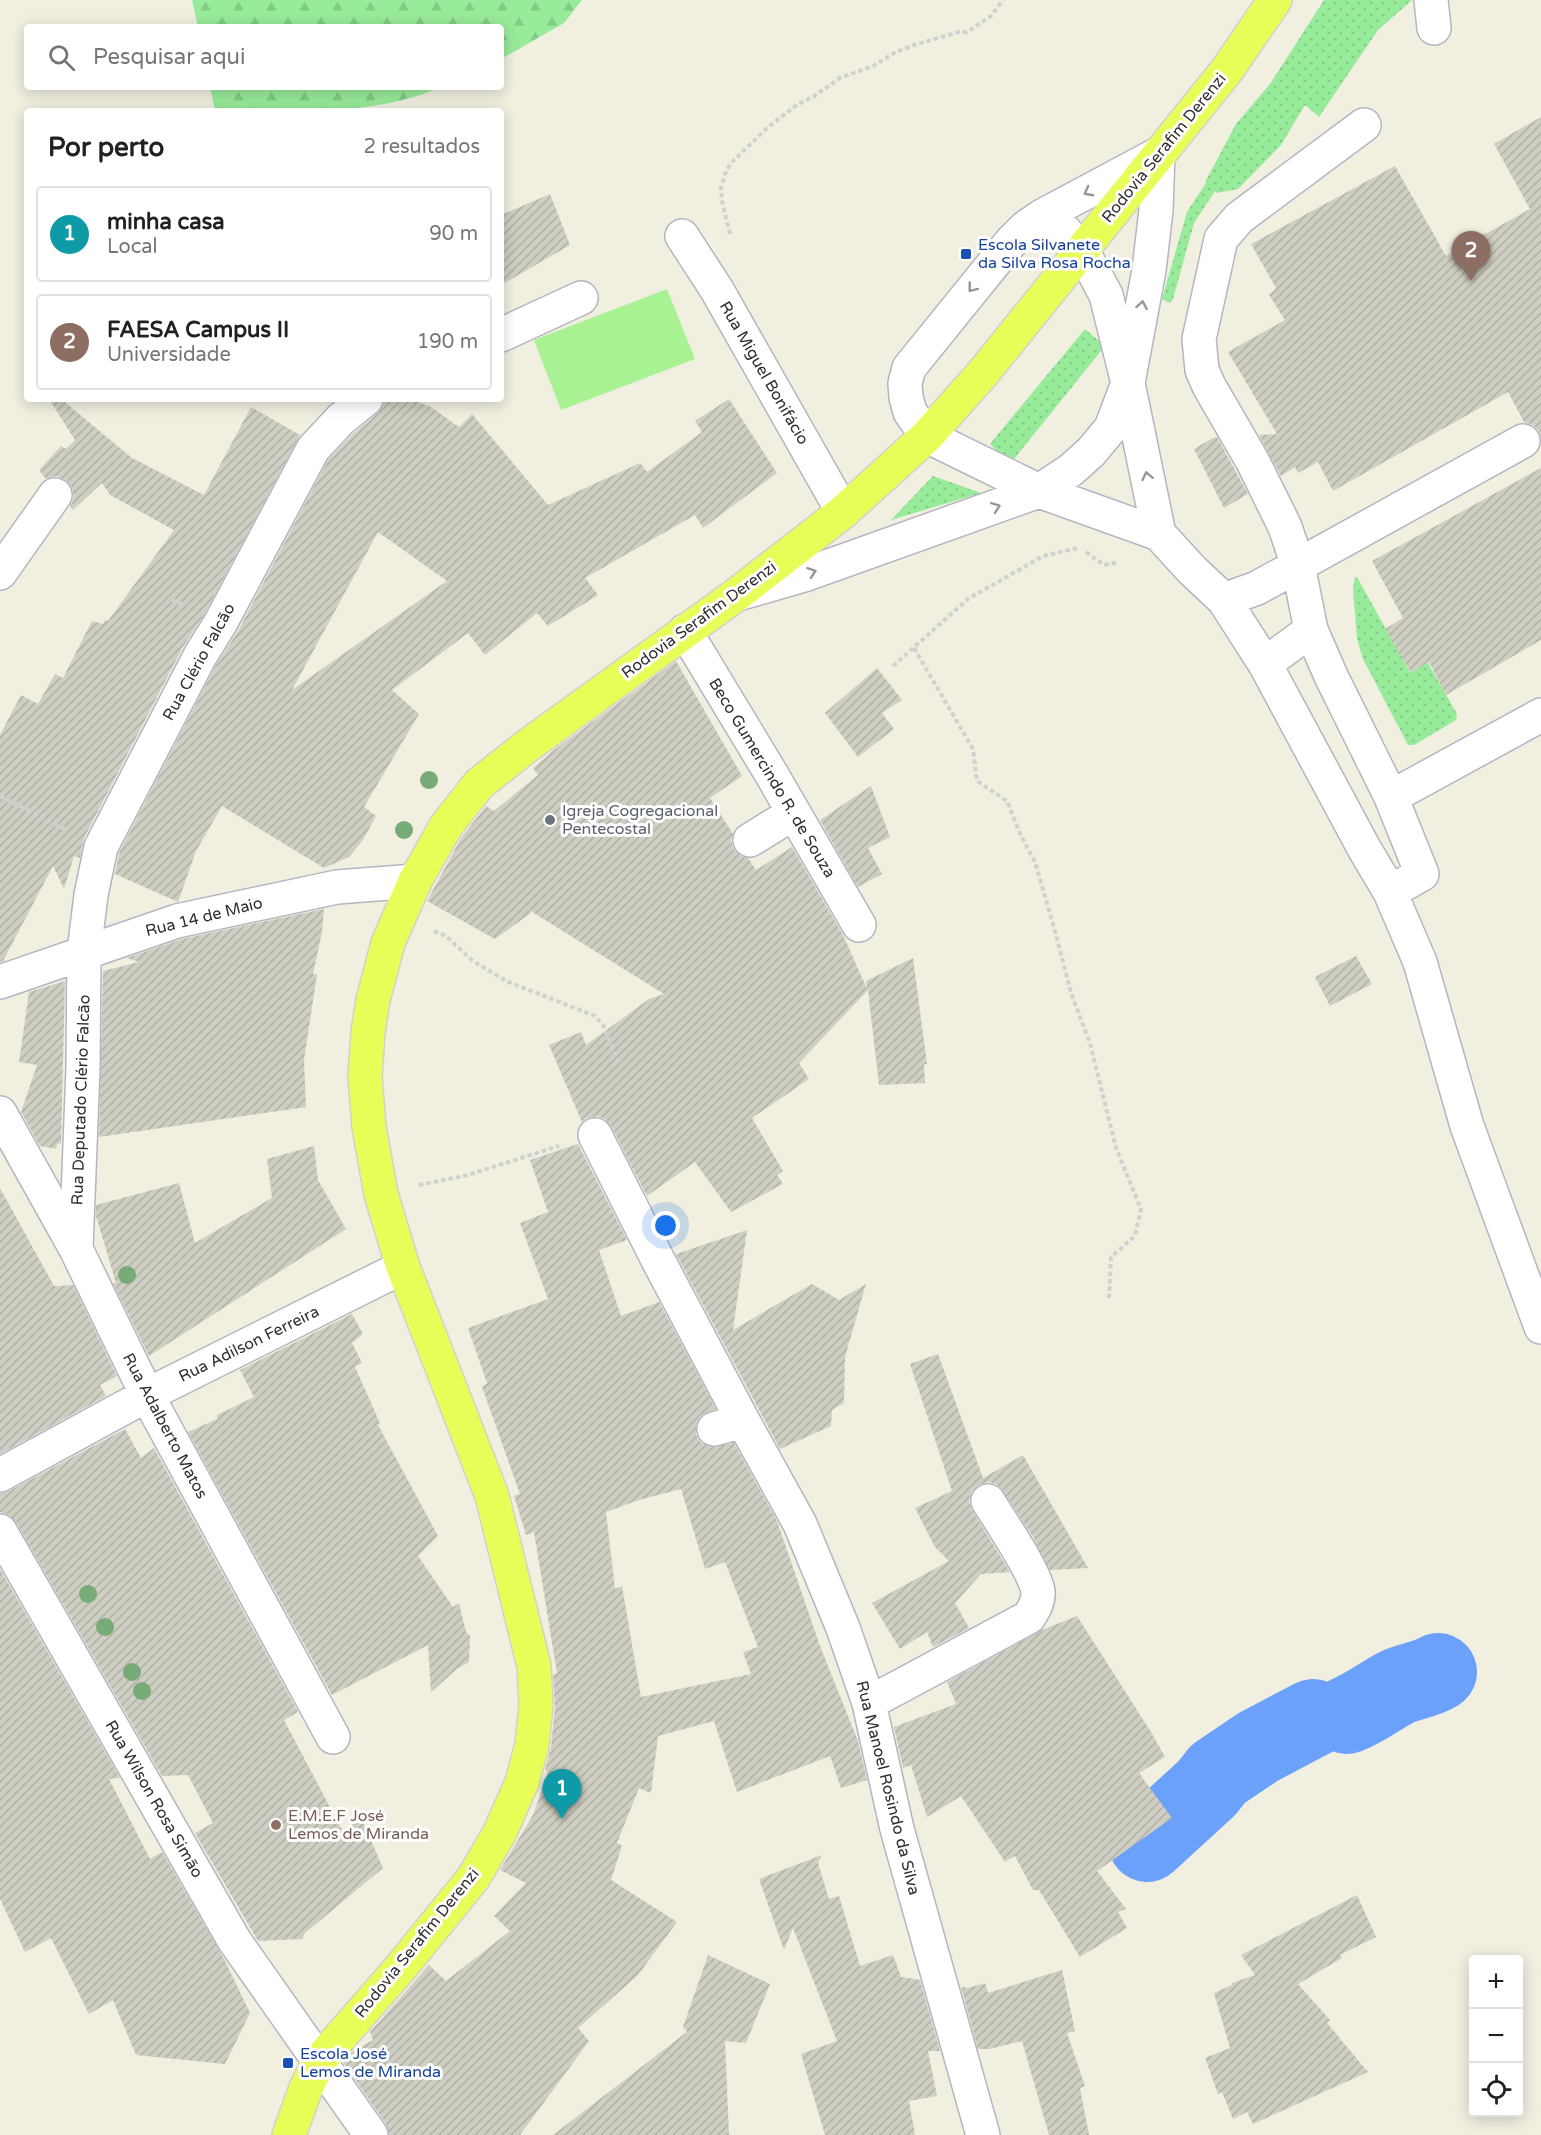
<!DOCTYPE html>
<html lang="pt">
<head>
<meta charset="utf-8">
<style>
  :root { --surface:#fff; --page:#f6f6f6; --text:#202124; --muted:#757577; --line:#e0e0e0; --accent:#d93025 }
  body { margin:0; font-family:"Varela Round",sans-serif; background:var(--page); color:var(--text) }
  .controls { position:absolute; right:18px; bottom:18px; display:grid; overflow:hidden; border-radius:6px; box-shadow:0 3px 15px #0003 }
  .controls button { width:54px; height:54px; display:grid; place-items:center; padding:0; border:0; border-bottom:2px solid var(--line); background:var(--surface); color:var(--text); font:30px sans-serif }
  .you { position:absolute; left:666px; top:1226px; width:21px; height:21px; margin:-15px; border:4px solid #fff; border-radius:50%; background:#1a73e8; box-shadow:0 0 0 9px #1a73e833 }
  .badge { display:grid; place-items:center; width:39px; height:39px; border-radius:50%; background:var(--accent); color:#fff; font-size:20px; font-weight:700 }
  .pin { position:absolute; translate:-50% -50px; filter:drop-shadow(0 2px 3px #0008) }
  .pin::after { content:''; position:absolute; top:32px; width:21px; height:18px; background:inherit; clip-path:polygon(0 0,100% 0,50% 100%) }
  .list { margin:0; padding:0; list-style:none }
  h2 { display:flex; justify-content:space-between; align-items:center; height:78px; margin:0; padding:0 24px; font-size:26px }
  h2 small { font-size:20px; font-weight:400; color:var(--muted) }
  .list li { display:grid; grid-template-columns:39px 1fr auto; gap:18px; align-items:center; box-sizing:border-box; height:96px; margin:0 12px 12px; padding:0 12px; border:2px solid var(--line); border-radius:6px }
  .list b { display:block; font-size:22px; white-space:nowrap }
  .list p { margin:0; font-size:20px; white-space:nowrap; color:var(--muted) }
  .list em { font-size:20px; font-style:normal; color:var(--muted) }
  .icon { flex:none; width:33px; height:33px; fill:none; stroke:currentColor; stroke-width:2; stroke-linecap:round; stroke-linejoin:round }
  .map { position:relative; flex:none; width:1541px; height:2135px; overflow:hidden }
  .search { position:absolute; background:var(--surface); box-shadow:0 3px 15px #0003; left:24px; top:24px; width:480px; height:66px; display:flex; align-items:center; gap:15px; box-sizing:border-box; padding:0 21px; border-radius:6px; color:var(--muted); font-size:22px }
  .panel { position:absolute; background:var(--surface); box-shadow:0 3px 15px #0003; left:24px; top:108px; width:480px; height:294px; border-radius:6px }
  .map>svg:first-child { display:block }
</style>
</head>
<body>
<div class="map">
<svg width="1541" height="2135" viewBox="0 0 1541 2135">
  <defs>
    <pattern id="grass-dots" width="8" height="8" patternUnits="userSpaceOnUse" patternTransform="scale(1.5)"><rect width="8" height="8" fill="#98eb9a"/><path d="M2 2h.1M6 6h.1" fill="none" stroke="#83ca85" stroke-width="1.8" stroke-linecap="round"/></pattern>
    <pattern id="forest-firs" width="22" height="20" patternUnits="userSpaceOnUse" patternTransform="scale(1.5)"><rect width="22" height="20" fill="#98eb9a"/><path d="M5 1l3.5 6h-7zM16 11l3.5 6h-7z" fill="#83ca85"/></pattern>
    <pattern id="building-hatch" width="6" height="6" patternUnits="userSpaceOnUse" patternTransform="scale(1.5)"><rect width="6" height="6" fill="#cfcec2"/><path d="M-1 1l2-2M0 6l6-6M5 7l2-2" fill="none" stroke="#b2b1a7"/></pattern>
  </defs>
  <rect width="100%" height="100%" fill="#f0efe0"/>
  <path fill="url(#grass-dots)" d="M1324,0H1412L1378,30L1319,117L1305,105L1281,145L1238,189L1217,193L1215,191L1194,223L1173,299L1170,303L1162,299L1187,212L1206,183L1205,182L1236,124L1270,84Z
    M1085,329L1105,346L1010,464L990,444Z
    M933,476L981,493L891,520Z
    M1355,577H1357L1410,672L1428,663L1457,714L1456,720L1414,745H1408L1363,659L1357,639L1353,588Z"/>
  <path fill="url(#forest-firs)" d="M192,0H582L564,23L501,59V27H198Z
    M210,87H441C406,102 370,108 332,110C319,111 296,108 286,111H215Z"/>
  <path fill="#a8f293" d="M667,289L695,359L561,410L534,340Z"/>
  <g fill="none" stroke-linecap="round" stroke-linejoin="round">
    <path stroke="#6ba1fa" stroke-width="78" d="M1347,1715C1365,1708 1380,1696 1397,1687C1410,1681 1425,1680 1438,1672
      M1147,1843L1207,1788L1218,1774L1258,1747L1313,1718"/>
  </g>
  <path fill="url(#building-hatch)" fill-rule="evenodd" d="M1541,117V438L1539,431L1533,425L1524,422L1508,392L1333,491L1318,462L1298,473L1295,467L1281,476L1259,435L1277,434L1228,352L1285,320L1269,295L1276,288L1251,244L1395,166L1446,256L1530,209L1494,144Z
    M550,194L570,245L501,285V215Z
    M49,399H61L132,458L204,495L251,407L300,435L205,613L183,647L84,838L80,858L74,856L64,889L53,866L3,961L0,962V735L21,695L38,704L55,674L63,678L92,621L103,624L105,620L108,621L174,530L110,495L102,483L73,510L70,507L74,497L72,488L66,480L56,476L46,479L39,470L61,446L66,449L75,440Z
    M384,399H410L431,407L459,427L472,414L548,505L640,463L647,472L702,432L695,421L729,399L777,473L703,528L695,515L585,578L598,595L548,626L537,613L485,655L468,633L392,690L419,714L364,807L376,816L363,840L349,857L324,868L222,806L196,851L178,902L115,874L119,853L216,665L238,631L328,460L354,433L378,413L383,406ZM378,532L447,581L292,690Z
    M1217,437L1248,494L1224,508L1194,449L1213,438Z
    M1541,468V640L1446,695L1429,662L1411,673L1385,629L1403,618L1372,561Z
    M676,661L742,776L710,798L733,834L731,841L734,850L741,856L748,858L756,870L792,847L843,935L867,989L866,981L913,958L927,1064H924L925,1083L879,1085L868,990L799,1063L809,1079L752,1118L783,1171L777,1175L783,1184L731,1212L695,1162L647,1196L611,1126L605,1119L597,1116L587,1118L582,1122L549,1045L581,1032L586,1045L649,999L664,994L529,910L531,913L495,939L427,901L461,838L486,806L494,811L538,775L533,768L555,749Z
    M877,668L902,700L882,713L894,729L858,757L825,713Z
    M871,786L890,837L868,848L882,874L858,887L820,820Z
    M324,909L322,932L313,974H317L304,1060L306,1107L99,1137L103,971L139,962L127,958L182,939Z
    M1356,956L1372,984L1330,1006L1315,977Z
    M65,981L61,1143L57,1144L56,1149L40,1146L21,1112L37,1065L19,1062L29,992Z
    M578,1144L627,1240L599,1250L621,1316L659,1302L716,1409L700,1416L696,1425V1435L701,1443L710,1447L734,1443L777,1521L820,1646L858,1741L867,1780L841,1788L830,1756L737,1792L714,1721L658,1736L651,1793L639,1788L617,1843L622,1846L611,1880L677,1922L638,1975L578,2028L589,2041L520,2135H389L386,2124L343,2062L352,2052L373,2040L370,2032L429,1965L446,1981L510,1931L494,1916L526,1883L500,1870L533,1815L548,1772L545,1770L551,1747L555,1707L553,1675L557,1673L534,1532L526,1535L514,1496L520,1494L482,1387L487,1383L468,1328L548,1299L520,1223L548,1212L530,1160ZM681,1489L705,1569L725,1562L758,1647L743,1652L751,1674L641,1697L622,1586L615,1589L606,1512L639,1500Z
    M314,1146L318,1180L346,1229L149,1356L113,1283H116L96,1216V1205L179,1183L195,1243L272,1198L267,1159Z
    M0,1188L54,1286L73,1285L117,1376L100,1385L106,1396L0,1454Z
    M747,1230L733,1330L812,1284L839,1300L866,1284L845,1357L844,1403L832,1410L831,1426L780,1449L676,1254Z
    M352,1314L363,1334L352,1343L362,1363L355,1367L380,1423L378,1425L438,1536L418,1556L453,1607L459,1603L466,1632L470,1636L469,1662L457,1669L431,1692L428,1645L332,1695L188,1432L217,1419V1415L254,1397L240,1370Z
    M938,1354L983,1478L1023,1455L1088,1568L1050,1570L1033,1537L1003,1491L996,1484L988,1482L979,1485L971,1493L969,1502L972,1510L1010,1572L981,1574L955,1603L969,1628L933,1647L927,1632L900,1649L872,1603L949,1561L935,1547L915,1508L952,1491L910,1364Z
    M125,1429L141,1458L154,1448L298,1712L284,1720L342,1830L362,1820L383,1868L305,1933L302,1939L258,1941L195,1833L213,1823L188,1775L162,1776L16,1522L9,1515L0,1512V1494L9,1491Z
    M0,1569L120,1778L109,1779L150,1859L162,1852L224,1959L250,2013L225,2064L136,2055L113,2000L89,2014L51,1938L25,1952L0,1899Z
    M1077,1616L1151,1732L1165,1757L1139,1773L1172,1818L1097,1871L1126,1909L1118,1912L1127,1928L1080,1957L1039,1890H1033L1015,1856L1005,1862L961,1796L927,1817L911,1765L903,1768L894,1727L956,1704L947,1682L1042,1630Z
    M822,1855L818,1863L829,1899L839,1896L860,1966L893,1955L901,1977L920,1980L940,2051H928L937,2096L909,2101L915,2135H825L801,2054L837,2041L793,1928L784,1950L759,1879Z
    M1357,1895L1376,1937L1340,1955L1342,1958L1298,1984L1330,2020L1327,2023L1368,2072L1253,2124L1247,2112L1233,2119L1222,2092L1218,2094L1205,2058L1230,2048L1214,1993L1232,1985V1983L1255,1975L1241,1955Z
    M708,1955L770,1984L746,2043L725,2041L729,2135H553L687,2032L683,2027Z
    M1062,1970L1075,2031L1067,2033L1085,2086L1080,2088L1089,2135H1049L1022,2041L989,2049H978L961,1987L968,1988L985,1983L988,1993Z"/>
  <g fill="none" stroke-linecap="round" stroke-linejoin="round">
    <defs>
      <path id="minor" d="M1431,0L1434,28
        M1364,125L1239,218L1221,239L1199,339L1202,370L1209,386L1253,462L1285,527L1298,565L1311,630L1331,676L1391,797L1422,874L1390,892
        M1042,216L1063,229L1082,250L1106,295L1128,383L1159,534
        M682,236L717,290L843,512
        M501,335L581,298
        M0,573L55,495
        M738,594L804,575L1039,491L1071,470L1091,452L1111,428L1128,383L1149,270L1156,210L1158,154L1042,216L1026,227L1011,242L909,368L905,383L906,397L910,412L927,436L1039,491L1159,534L1192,570L1224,600L1265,664L1365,850L1390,892L1420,962L1467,1126L1541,1327
        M1224,600L1257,588L1523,441
        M685,631L772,775L859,925
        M1265,664L1311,630
        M1391,797L1541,715
        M750,840L794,813
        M0,982L177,921L337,887L415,881
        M0,1113L76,1249L147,1395L333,1737
        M595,1135L658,1260L743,1421
        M76,1249L83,1068L84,952L91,895L101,847L200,656L221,622L313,449L341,419L366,399
        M714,1429L743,1421L800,1524L843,1628L869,1703L897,1829L983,2135
        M0,1475L147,1395L403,1267
        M0,1531L234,1940L371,2135
        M869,1703L1029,1617C1034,1609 1039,1601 1038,1591C1034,1570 1001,1522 988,1501"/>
      <path id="major" d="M289,2135L306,2088L320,2060L402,1966L474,1877L500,1832L522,1782L532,1745L536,1705L534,1666L492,1496L403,1267L381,1194L369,1127L365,1077L368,1032L373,1000L388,943L415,881L446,826L479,784L527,746L736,595L843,512L927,436L983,373L1227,70L1275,0"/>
    </defs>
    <use href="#minor" stroke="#b6b4c2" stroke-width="36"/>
    <use href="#major" stroke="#d1d1d1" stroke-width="36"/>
    <path stroke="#d1d1d1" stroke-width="4" stroke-dasharray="4.5 3" stroke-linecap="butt" d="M730,234L722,201L721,188L725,174L731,163L767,128L798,104L813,97L840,78L873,66L896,52L914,45L959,32H967L991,16L1003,0
      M1086,552L1104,565L1119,562
      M172,600L184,606
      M914,648L973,749L977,781L1007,801L1021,836L1035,862L1055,931L1071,993L1090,1043L1116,1148L1141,1209L1135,1236L1111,1257L1109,1298
      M893,666L968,599L1043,556L1078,548
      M0,796L65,829
      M434,931L446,936L473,961L506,981L595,1016L603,1025L619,1063
      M419,1185L468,1175L559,1146"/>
    <use href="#minor" stroke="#fff" stroke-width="33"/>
    <use href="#major" stroke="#e9fd58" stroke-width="33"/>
  </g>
  <g fill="#77ab78">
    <circle cx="429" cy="780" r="9"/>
    <circle cx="404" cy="830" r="9"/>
    <circle cx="127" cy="1275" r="9"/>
    <circle cx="88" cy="1594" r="9"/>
    <circle cx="105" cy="1627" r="9"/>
    <circle cx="132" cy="1672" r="9"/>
    <circle cx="142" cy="1691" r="9"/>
  </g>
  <defs><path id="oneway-chevron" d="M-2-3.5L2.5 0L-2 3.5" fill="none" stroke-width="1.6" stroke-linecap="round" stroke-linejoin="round" transform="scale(1.5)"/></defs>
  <g stroke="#969696">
    <use href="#oneway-chevron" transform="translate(1088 192) rotate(152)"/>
    <use href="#oneway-chevron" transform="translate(972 288) rotate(128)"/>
    <use href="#oneway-chevron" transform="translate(1142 305) rotate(-80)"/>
    <use href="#oneway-chevron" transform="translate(1147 476) rotate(-102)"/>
    <use href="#oneway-chevron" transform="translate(996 507) rotate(-20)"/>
    <use href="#oneway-chevron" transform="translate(812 572) rotate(-19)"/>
  </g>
  <g fill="#1a4fb4" stroke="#fff" stroke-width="2">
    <rect x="960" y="248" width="12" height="12" rx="3"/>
    <rect x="282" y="2057" width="12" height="12" rx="3"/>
  </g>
  <circle fill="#6b7280" stroke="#fff" stroke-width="2" cx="550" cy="820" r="6"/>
  <circle fill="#8d6e63" stroke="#fff" stroke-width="2" cx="276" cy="1825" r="6"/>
  <g text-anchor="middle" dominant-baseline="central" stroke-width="6" stroke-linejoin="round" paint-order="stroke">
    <g font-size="16" fill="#2e2e2e" stroke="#fff">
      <text transform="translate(1164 148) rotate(-51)">Rodovia Serafim Derenzi</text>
      <text transform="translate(764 373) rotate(60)">Rua Miguel Bonifácio</text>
      <text transform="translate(699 620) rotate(-36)">Rodovia Serafim Derenzi</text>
      <text transform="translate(199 662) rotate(-61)">Rua Clério Falcão</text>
      <text transform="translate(772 778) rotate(59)">Beco Gumercindo R. de Souza</text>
      <text transform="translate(204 917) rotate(-14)">Rua 14 de Maio</text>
      <text transform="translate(81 1100) rotate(-88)">Rua Deputado Clério Falcão</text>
      <text transform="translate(249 1344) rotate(-26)">Rua Adilson Ferreira</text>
      <text transform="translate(165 1426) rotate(62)">Rua Adalberto Matos</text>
      <text transform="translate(888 1788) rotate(76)">Rua Manoel Rosindo da Silva</text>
      <text transform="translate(154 1799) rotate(60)">Rua Wilson Rosa Simão</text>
      <text transform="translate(417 1943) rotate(-51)">Rodovia Serafim Derenzi</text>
    </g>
    <g font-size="16" fill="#164399" stroke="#fff" text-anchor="start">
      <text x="978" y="245">Escola Silvanete<tspan x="978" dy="18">da Silva Rosa Rocha</tspan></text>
      <text x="300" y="2054">Escola José<tspan x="300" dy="18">Lemos de Miranda</tspan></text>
    </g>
    <g font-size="16" fill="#5b616d" stroke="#fff" text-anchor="start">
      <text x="562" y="811">Igreja Cogregacional<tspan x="562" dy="18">Pentecostal</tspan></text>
    </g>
    <g font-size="16" fill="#785e54" stroke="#fff" text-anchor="start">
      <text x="288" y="1816">E.M.E.F José<tspan x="288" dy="18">Lemos de Miranda</tspan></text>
    </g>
  </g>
</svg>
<div class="controls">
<button>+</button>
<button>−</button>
<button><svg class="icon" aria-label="locate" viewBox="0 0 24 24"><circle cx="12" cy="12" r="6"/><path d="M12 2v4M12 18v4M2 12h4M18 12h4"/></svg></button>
</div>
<div class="you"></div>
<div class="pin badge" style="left:562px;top:1819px;background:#0f9aa8">1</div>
<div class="pin badge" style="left:1471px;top:281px;background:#8d6e63">2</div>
<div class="search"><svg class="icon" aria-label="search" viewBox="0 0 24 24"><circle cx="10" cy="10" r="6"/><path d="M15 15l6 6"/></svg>Pesquisar aqui</div>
<section class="panel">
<h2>Por perto<small>2 resultados</small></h2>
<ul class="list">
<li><span class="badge" style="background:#0f9aa8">1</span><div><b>minha casa</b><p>Local</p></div><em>90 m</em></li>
<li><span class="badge" style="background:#8d6e63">2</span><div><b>FAESA Campus II</b><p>Universidade</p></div><em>190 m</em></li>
</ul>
</section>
</div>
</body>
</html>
